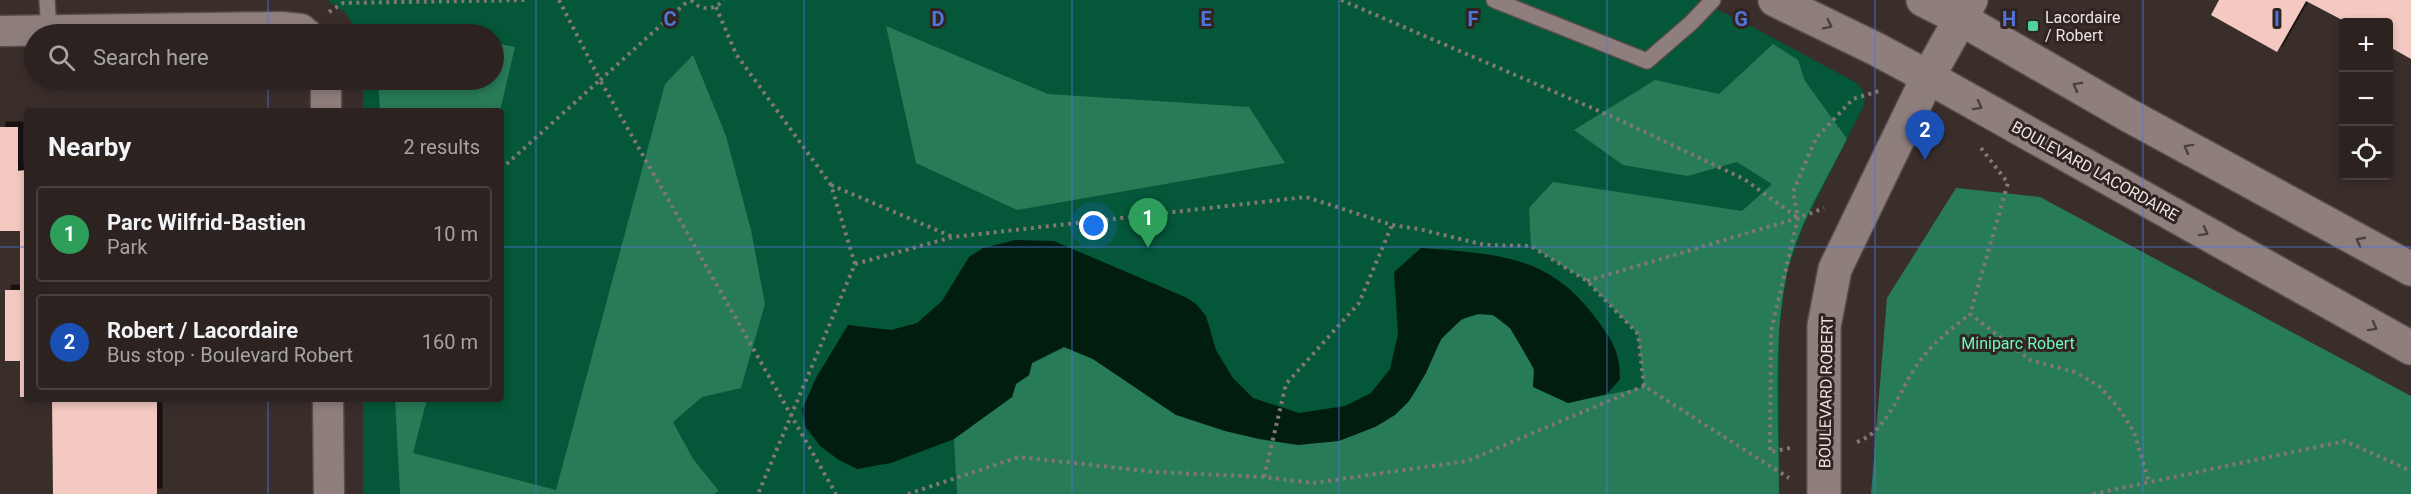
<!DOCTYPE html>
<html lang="en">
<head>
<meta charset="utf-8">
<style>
  :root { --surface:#2c2220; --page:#382f2d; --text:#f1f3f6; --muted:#a6a4a5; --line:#483f3e; --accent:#ea580c }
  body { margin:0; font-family:Roboto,sans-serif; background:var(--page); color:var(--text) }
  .controls { position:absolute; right:18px; top:18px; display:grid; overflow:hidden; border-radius:6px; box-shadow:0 3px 9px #0003 }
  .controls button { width:54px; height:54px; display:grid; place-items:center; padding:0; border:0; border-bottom:2px solid var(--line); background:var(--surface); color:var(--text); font:30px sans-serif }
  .you { position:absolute; left:1094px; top:226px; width:21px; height:21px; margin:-15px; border:4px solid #fff; border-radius:50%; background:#1a73e8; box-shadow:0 0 0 9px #1a73e833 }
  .badge { display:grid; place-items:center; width:39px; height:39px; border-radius:50%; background:var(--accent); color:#fff; font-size:20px; font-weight:700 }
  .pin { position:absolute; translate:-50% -50px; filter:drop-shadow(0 2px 3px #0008) }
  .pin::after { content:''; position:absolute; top:32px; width:21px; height:18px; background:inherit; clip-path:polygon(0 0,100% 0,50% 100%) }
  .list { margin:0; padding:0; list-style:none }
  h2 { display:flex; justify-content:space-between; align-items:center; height:78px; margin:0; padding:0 24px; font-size:26px }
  h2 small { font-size:20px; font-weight:400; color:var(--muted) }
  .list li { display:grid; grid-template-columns:39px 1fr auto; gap:18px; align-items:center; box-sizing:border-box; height:96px; margin:0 12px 12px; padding:0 12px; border:2px solid var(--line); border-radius:6px }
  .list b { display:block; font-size:22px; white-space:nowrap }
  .list p { margin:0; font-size:20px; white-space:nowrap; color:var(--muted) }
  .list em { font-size:20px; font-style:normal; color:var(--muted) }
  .icon { flex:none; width:33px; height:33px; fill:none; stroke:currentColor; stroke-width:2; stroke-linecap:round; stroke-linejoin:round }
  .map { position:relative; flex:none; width:2411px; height:494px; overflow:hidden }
  .search { position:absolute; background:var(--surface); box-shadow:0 3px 9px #0003; left:24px; top:24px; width:480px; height:66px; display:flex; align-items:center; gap:15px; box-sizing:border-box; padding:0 21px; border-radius:33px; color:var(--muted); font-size:22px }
  .panel { position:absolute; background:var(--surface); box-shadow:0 3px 9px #0003; left:24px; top:108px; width:480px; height:294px; border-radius:6px }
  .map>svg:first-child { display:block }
</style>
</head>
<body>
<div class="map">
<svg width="2411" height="494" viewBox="0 0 2411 494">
  <defs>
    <filter id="shadow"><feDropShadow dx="5.5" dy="-5.5" stdDeviation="0" flood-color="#0009"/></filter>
  </defs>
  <rect width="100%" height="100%" fill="#3a2e2b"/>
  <path fill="#045739" d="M327,0H1697L1743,22L1855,82C1864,90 1866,93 1864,105L1804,224L1787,272L1779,330V494H363V399H501V111H363V80H494V34H359L345,12Z"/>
  <path fill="#287b57" d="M886,26L1048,94L1249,107L1285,163L1017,210L916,163Z
    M494,43L515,47L500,111H380L378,80H494Z
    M1773,44L1798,60L1805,81L1847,139C1825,182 1797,226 1787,273C1772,345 1779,421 1779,494H957L954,439L1012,397L1016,384L1029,375L1032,363L1064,347L1093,359L1176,415L1375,427C1387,420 1398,413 1408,402C1432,374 1433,325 1475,315C1488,312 1498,316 1508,326C1515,333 1530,358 1533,369C1535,374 1534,381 1534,387L1568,403L1644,387L1638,334L1587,281L1531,246L1529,208L1553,182L1742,211L1772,184L1737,162L1688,176L1623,165L1574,130L1655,80L1719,94Z
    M693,55L726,136L751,230L765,304L741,388L702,397L673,422L693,459L719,491L714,494H400L395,399H427L413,453L556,490L665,84Z
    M1956,188L2040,197L2411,396V494H1871L1887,298Z"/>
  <path fill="#001d0f" d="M1015,240L1054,241L1185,297L1196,304L1206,316L1216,350L1233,378L1253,398L1299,413L1345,406L1371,393L1390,369L1398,334L1394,272L1421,248C1495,254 1550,254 1597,320C1613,341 1620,353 1620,379L1607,394L1568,403L1533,387L1534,369L1510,328L1493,315L1478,314L1462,319L1441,339L1426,373L1409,401L1395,415L1375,427L1339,441L1298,445L1259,439L1225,431L1176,415L1093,359L1064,347L1032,363L1029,375L1016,384L1012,397L954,439L891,463L857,469L839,460L820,446L805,426L802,410L816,378L848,325L891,330L917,323L942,301L969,257L983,248Z"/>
  <path fill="#f3c9c1" filter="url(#shadow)" d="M2219,0H2411V59L2388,46V22H2346L2306,1L2277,52L2211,15Z
    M0,127H18V171L27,170V397H20V361H5V290H20V231H0Z
    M52,399H157V494H53Z"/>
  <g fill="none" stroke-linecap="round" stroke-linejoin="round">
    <defs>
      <path id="service" d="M47,0L49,31
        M1494,0L1647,61L1691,23L1713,0"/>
      <path id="minor" d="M0,31L281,27L301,29L307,34
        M326,80V111
        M328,399L329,494"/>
      <path id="tertiary" d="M1824,494V326L1835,269L1928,77L1971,0"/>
      <path id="secondary" d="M1775,0L1876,49L1928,77L2411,348
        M1923,0L1961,19L2128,115L2411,269"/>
    </defs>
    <use href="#service" stroke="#564c4a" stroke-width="18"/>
    <use href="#minor" stroke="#564c4a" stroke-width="33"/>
    <use href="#tertiary" stroke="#564c4a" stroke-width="36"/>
    <use href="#secondary" stroke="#564c4a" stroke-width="36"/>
    <path stroke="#827775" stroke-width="4" stroke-dasharray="3 4.5" stroke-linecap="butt" d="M559,0L600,80L689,0
      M691,0C701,11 713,11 724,0
      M1341,0L1613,117L1744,179L1798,218
      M716,7L736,54L831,185L855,264L758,494
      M329,12L343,3L527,0
      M1981,148L2008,183L1970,314L2030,360L2075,372L2099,386L2118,407L2134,432L2149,482
      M501,169L600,80L836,494
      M831,185L953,237
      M855,264L953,237L1306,197L1392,225L1419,229L1485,245L1531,246L1587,281L1638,334L1644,386L1789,478
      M1587,281L1798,218L1824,208
      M1857,442C1890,430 1900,387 1919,362C1933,343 1951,329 1970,314
      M1790,448L1770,452L1771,331L1798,218L1793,192L1816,138L1853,99L1879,91
      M1264,477L1286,384L1359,303L1392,225
      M908,494L1019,457L1156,472L1264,477L1313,483L1467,461L1644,386
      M2093,494L2345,441L2411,471"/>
    <use href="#service" stroke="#8e7f7d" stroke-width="15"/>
    <use href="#minor" stroke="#8e7f7d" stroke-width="30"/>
    <use href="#tertiary" stroke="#8e7f7d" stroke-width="33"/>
    <use href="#secondary" stroke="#8e7f7d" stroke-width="33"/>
  </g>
  <defs><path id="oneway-chevron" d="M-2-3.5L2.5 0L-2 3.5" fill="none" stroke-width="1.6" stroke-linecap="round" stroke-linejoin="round" transform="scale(1.5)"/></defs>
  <g stroke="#4c3f3d">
    <use href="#oneway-chevron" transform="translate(1828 25) rotate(26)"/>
    <use href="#oneway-chevron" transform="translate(2077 86) rotate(-151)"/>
    <use href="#oneway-chevron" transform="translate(1978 106) rotate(29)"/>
    <use href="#oneway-chevron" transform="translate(2188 148) rotate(-151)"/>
    <use href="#oneway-chevron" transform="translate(2204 232) rotate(29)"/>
    <use href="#oneway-chevron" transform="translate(2360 241) rotate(-152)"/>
    <use href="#oneway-chevron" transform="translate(2373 327) rotate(29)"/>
  </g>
  <path fill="none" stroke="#5174da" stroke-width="1.5" stroke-opacity="0.55" d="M268,0V34M536,0V494M804,0V494M1072,0V494M1339,0V494M1607,0V494M1875,0V494M2143,0V494M268,80V111M0,247H27M501,247H2411M268,399V494"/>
  <rect fill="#4ed399" stroke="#302422" stroke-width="2" x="2027" y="20" width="12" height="12" rx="3"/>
  <g text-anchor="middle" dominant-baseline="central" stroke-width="6" stroke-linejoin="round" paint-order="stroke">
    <g font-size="16" fill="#ece4e2" stroke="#302422" text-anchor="start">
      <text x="2045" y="17">Lacordaire<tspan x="2045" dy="18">/ Robert</tspan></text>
    </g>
    <g font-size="16" fill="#ece4e2" stroke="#302422">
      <text transform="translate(2095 171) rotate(29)">BOULEVARD LACORDAIRE</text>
      <text transform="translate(1826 392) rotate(-89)">BOULEVARD ROBERT</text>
    </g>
    <g font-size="16" fill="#6dfaba" stroke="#302422">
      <text x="2018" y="343">Miniparc Robert</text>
    </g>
  </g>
  <g font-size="20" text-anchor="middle" font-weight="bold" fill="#5174da" stroke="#302422" stroke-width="6" stroke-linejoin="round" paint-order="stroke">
    <text x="670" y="26">C</text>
    <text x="938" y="26">D</text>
    <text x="1206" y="26">E</text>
    <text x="1473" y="26">F</text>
    <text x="1741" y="26">G</text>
    <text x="2009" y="26">H</text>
    <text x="2277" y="26">I</text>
  </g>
</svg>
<div class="controls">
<button>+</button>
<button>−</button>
<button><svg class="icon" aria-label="locate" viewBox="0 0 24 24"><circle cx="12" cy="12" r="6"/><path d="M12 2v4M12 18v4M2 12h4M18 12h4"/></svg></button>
</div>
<div class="you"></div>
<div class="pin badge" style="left:1148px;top:248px;background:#2e9e5b">1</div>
<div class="pin badge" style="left:1925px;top:160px;background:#1a4fb4">2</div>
<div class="search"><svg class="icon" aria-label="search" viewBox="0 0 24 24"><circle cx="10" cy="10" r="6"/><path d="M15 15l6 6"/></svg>Search here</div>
<section class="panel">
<h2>Nearby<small>2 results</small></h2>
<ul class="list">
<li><span class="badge" style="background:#2e9e5b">1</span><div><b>Parc Wilfrid-Bastien</b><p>Park</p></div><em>10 m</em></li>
<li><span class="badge" style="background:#1a4fb4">2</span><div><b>Robert / Lacordaire</b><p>Bus stop · Boulevard Robert</p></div><em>160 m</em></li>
</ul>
</section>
</div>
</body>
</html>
